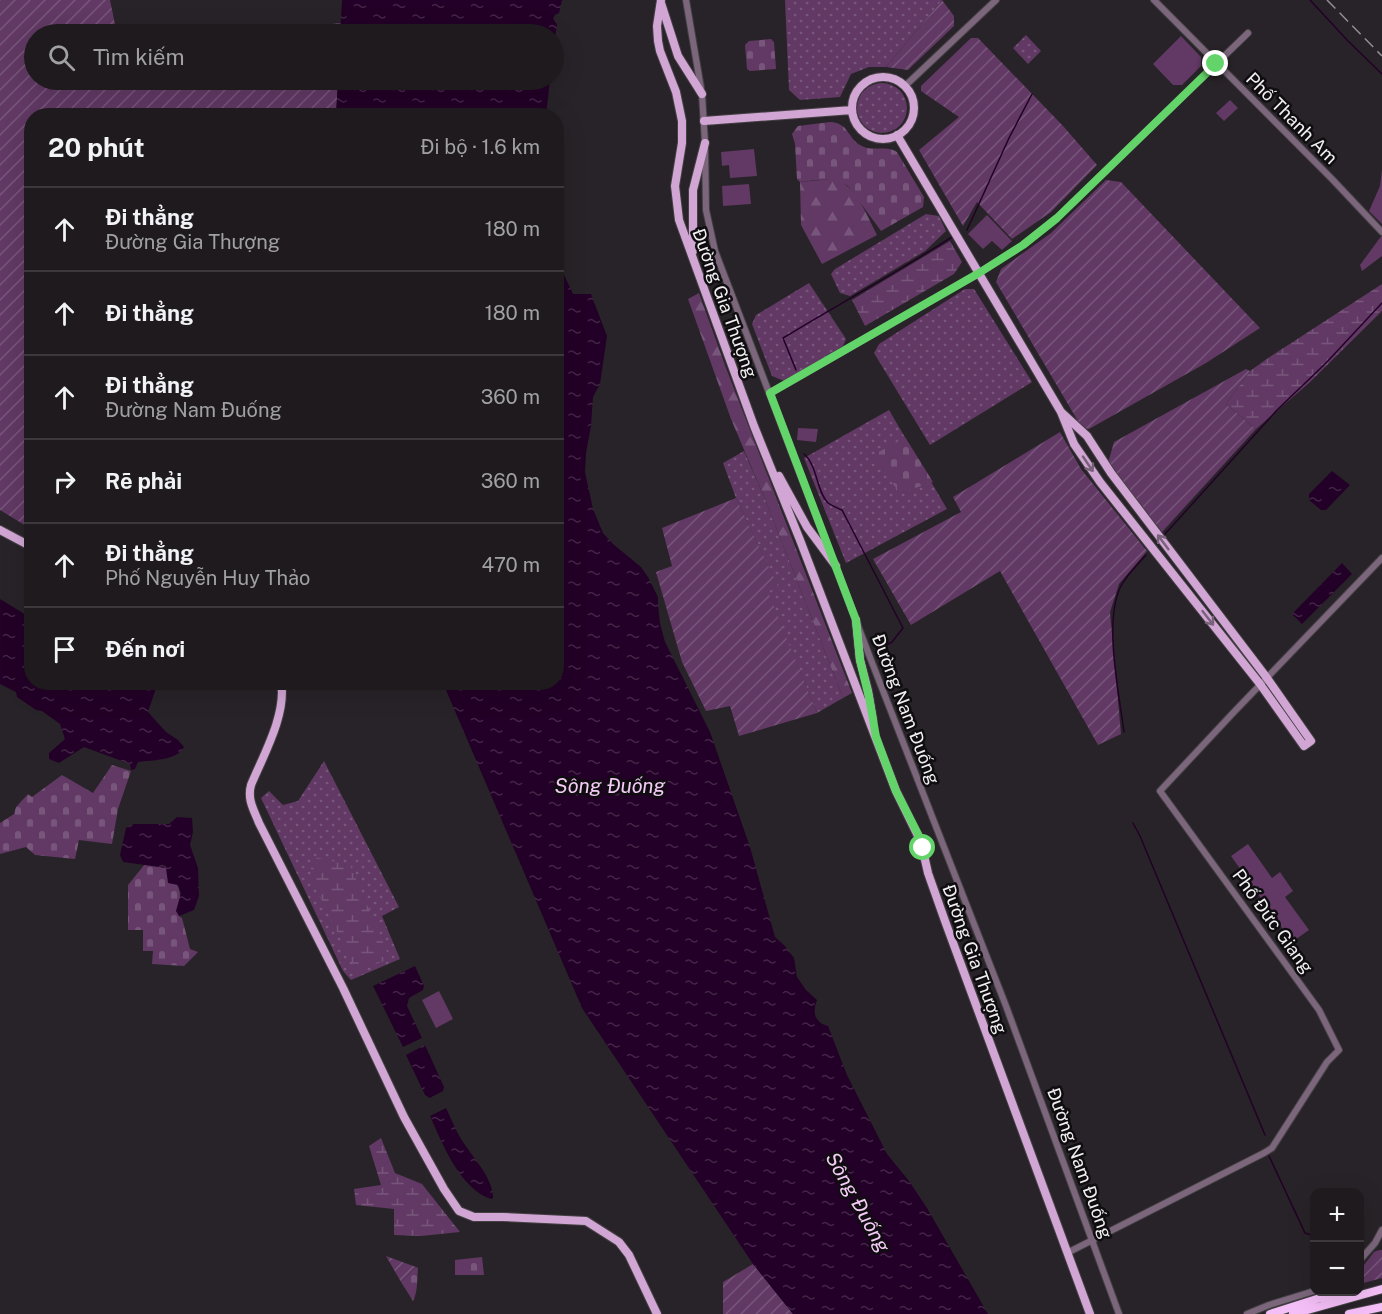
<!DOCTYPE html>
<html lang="vi">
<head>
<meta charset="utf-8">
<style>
  :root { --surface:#1e1a1e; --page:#2b272b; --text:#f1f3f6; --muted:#a1a1a4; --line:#3c383c }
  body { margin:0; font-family:"Public Sans",sans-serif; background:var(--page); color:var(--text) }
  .controls { position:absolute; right:18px; bottom:18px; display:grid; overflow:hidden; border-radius:12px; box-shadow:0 6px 24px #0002 }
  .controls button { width:54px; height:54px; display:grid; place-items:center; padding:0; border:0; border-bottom:2px solid var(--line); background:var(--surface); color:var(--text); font:30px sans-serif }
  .stop { position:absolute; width:18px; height:18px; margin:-14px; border:4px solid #63d469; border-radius:50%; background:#fff }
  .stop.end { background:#63d469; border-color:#fff; box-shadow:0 2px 6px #0008 }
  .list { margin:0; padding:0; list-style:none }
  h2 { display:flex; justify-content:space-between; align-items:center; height:78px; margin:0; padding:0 24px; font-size:26px }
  h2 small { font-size:20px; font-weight:400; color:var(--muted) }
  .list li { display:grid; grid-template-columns:39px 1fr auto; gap:18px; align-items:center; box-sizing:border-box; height:84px; padding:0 24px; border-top:2px solid var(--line) }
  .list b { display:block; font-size:22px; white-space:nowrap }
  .list p { margin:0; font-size:20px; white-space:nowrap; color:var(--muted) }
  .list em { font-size:20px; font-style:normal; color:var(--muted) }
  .icon { flex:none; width:33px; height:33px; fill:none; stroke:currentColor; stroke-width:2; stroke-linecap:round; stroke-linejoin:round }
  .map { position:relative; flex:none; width:1382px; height:1314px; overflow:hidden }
  .search { position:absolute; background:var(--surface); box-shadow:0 6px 24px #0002; left:24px; top:24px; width:540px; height:66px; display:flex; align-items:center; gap:15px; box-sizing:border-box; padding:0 21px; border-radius:33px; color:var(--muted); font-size:22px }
  .panel { position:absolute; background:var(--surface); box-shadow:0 6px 24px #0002; left:24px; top:108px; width:540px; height:582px; border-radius:24px }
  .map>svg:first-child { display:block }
</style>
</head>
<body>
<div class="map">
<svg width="1382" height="1314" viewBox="0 0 1382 1314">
  <defs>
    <pattern id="grass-dots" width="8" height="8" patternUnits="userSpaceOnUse" patternTransform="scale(1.5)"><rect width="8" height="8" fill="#613964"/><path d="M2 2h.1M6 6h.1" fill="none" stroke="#78567b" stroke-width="1.8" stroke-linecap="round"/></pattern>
    <pattern id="forest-firs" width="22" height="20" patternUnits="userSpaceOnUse" patternTransform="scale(1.5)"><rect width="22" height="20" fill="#613964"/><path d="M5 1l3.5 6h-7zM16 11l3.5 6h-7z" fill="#78567b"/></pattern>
    <pattern id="wetland-marsh" width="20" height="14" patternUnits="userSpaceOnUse" patternTransform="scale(1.5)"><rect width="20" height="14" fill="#613964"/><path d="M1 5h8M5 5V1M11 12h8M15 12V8" fill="none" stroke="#78567b"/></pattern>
    <pattern id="cemetery-stones" width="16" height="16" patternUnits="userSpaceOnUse" patternTransform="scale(1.5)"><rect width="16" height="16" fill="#613964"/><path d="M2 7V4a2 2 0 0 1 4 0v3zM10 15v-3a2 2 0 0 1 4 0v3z" fill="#78567b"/></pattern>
    <pattern id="garden-furrows" width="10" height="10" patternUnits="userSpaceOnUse" patternTransform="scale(1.5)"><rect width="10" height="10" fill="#613964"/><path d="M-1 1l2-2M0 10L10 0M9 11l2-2" fill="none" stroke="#78567b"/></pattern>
    <pattern id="water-ripples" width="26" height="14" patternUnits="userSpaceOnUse" patternTransform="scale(1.5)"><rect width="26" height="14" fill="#230027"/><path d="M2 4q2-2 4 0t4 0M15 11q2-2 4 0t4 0" fill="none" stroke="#432647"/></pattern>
  </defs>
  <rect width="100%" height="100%" fill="#282328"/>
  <path fill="url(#grass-dots)" d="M785,0H942L886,67H869L851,74L840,97L800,100L789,90Z
    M1026,35L1041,51L1028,64L1013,48Z
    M857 108a25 25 0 1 1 50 0a25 25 0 1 1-50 0Z
    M926,214L939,216L946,231L925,251L850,296L840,293L831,274L835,269Z
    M809,283L846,339L843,346L784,381L772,376L752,324L756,315Z
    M965,289H974L1032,382L930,445L874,353L879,344Z
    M889,410L947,509L846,563L804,458Z
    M744,451L765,499L843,698L817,713L767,592L777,585L736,498L723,463Z
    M324,761L399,907L382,916L400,959L351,980L343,971L261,798L269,791L283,805L298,801Z"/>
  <path fill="url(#forest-firs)" d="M821,180C827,180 834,179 841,182C857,189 869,220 877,235L822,264L801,225L800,182Z
    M699,293L726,368L852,693L843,698L765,499L731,419L688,299Z"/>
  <path fill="url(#wetland-marsh)" d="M950,241L962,262L954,274L865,326L852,300Z
    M1382,284V311L1309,383L1256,429L1226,404L1250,371L1268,358Z
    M310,856L350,865L390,959L356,971L312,880Z
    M381,1138L395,1173L422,1184L460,1232L421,1236L394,1235V1209L356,1205L354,1189L381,1185L369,1146Z"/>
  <path fill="url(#cemetery-stones)" d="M771,39L774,42L776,69L750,71L747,69L745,45L749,41Z
    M830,122C849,123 847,137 860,145C872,153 886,144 897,152L924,197L923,207L881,231L848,186C832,177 817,180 800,182L797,179L795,144L792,134L798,126Z
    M905,437L933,482L900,493L872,456Z
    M112,765L131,771L118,809L112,844L79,840L75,859L35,855L26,847L0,854V823L14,814L16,807L28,794L32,797L62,775L93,793Z
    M145,864L166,868C182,890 181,890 179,916L182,918L190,949L198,952L184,966L152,964L153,951H143V930H128V885Z
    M482,1257L484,1275H455V1260Z
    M416,1267L418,1268C417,1279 418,1292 413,1301L401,1282Z"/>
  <path fill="#613964" d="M1181,36L1201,57V66L1182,85H1173L1153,64Z
    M1230,100L1238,108L1224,121L1216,113Z
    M754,149L757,176L730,178L729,165L722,166L721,152Z
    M1382,169V224L1369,211L1380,186Z
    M749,184L751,204L723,206L722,186Z
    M987,215L1012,241L1002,250L992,241L983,249L968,234Z
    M1382,235V256L1362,271L1360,265Z
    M798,428L818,429L816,442L797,440Z
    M1248,844L1272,878L1280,872L1293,891L1285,897L1309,930L1292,942L1231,856Z
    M439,991L453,1019L436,1028L422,1000Z"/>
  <path fill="url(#garden-furrows)" d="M0,0H110L117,34H34V80H338L336,115L32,116L31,529L0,510Z
    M942,0L954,16V26L908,70L886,67Z
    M341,23L340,34H232Z
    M971,38H978L1064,127L1097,165L1051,212L1012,239L977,202L963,226L919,150L959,117L921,91V86Z
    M1106,180L1121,182L1260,328L1206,363L1089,429L1082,428L996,282L1001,269L1051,233Z
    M1246,369L1250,371L1226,404L1256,429L1162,532L1108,463L1114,442Z
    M1060,432L1081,469L1147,551L1119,584L1110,612L1121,734L1098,745L1000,571L911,625L873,559L961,512L953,497Z
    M736,498L778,586L768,592L817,713L739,736L730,706L706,711L682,662L656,572L672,566L662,528Z
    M1379,1250H1382V1278L1360,1284V1270L1374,1252Z
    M386,1256L416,1267L401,1282Z
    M753,1264L793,1314H723V1282Z"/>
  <path fill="url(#water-ripples)" d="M342,0H562L559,13L555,15L553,18L555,22L557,24L554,45V34H340Z
    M338,80H550L546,115H336Z
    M557,244L561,268L573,294H591L607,336L600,384L593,397L591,426L586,453L585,472L593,509L603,533L613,544L641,567L648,577L658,597V605L660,623L665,642L710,732L750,847L775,937L785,946L794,958L797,977L806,990L817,1000C812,1012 815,1023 828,1026L847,1075L887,1154L909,1181L927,1208L988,1314H793L753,1264L582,1008L443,683L556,682Z
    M1332,471L1350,485L1326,510H1321L1309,500V494Z
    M1342,563L1352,574L1302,624L1292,614Z
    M0,599L31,618L32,682L151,683L156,688L148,712L166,732L178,740L184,747C176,761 153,760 138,762L135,769L131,770L130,764L84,747L59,763L49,759V753L65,739L60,724L42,711L36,710L17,697L16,692L0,684Z
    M177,817L192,818L193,832L190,845L198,868L199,896L194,910L179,916L176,911L181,893L178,885L168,883L166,868L123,862L120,855L126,828L134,824H169Z
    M415,966L424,986L423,990L409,998L407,1006L422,1038L403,1047L373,986Z
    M425,1045L444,1087L443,1091L430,1098L425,1095L406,1055Z
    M446,1108C451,1118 455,1129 461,1139C471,1155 494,1179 493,1198L491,1199C460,1189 442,1143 430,1116Z"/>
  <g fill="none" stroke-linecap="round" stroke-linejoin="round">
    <path stroke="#230027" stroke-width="1.5" d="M1310,0L1348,41L1382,74
      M967,230L1009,138L1032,94
      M796,370L783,338C839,304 896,273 952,237
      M804,454C818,466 816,491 828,503C832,506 838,508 842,510L903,628L892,642L876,651
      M1165,534L1277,410L1326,363L1382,303
      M1124,732C1119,693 1104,623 1120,588C1124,578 1139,563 1146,555
      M1133,823L1140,836L1265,1135
      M1269,1156L1305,1233L1314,1236"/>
    <defs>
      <path id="minor" d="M686,0L702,94L705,143L706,210L715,251L871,660L1006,1006L1119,1314
        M1154,0L1332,179L1382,232
        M905,86L996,0
        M770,393L979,273L1023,245L1057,218L1248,33
        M1067,1253L1264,1153L1272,1148L1327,1062L1339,1050L1319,1010L1160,791L1233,713L1382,558
        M1360,1260L1375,1243L1382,1230
        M1247,1314L1269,1305L1314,1291"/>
      <path id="major" d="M661,0L657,26L658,41L660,51L676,92L682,121V143L675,186L679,220L754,426L800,540L896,791L921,842L928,873L945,921L1090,1314
        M661,3L678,56L702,94
        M852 108a31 31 0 1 1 62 0a31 31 0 1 1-62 0Z
        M704,121L852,110
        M897,135L1061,412L1074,444L1100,482L1260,684L1304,746L1311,741L1267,678L1111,473L1087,436L1061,412
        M693,251V190L705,143
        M779,476L807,527L836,566
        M0,530L32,547
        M856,620L860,660L868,691L873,721
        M281,682C287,714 263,756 251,785C247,800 254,810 259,823L343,988L404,1117L444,1189L459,1211L474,1217H503L586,1221L619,1242L629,1255L657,1314"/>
      <path id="highway" d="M1270,1314L1320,1298L1342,1297
        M1293,1314L1382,1289
        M1349,1314L1382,1307"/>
    </defs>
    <use href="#minor" stroke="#444044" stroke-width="8"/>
    <use href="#major" stroke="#444044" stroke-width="10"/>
    <use href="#highway" stroke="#444044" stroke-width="10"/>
    <use href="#minor" stroke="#7b667c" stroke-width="6"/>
    <use href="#major" stroke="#d2a6d4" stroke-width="8"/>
    <use href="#highway" stroke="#f4bff7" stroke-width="8"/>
    <path stroke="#928e92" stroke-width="1.5" stroke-dasharray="12 6" stroke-linecap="butt" d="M1327,0L1382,56"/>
  </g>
  <defs><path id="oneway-shaft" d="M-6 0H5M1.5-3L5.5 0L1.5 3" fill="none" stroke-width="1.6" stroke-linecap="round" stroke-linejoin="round" transform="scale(1.5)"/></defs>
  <g stroke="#7a617b">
    <use href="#oneway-shaft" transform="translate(1088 464) rotate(56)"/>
    <use href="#oneway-shaft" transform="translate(1163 542) rotate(-127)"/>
    <use href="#oneway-shaft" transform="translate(1208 618) rotate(52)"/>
  </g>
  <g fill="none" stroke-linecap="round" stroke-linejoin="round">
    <path stroke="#63d469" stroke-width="8" d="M923,848L919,836L896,791L876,737L869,697L860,660L856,620L770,393L979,273L1023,245L1057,218L1216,64"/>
  </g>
  <g text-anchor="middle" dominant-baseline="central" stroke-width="5" stroke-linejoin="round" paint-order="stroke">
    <g font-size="18" fill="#f3f0f3" stroke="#0f0d0f">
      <text transform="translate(1292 118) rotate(45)">Phố Thanh Am</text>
      <text transform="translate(725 303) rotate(70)">Đường Gia Thượng</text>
      <text transform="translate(906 709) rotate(69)">Đường Nam Đuống</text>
      <text transform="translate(1273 921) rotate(54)">Phố Đức Giang</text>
      <text transform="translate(975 959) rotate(70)">Đường Gia Thượng</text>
      <text transform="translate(1080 1163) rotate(70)">Đường Nam Đuống</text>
    </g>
    <g font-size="20" font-style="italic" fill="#f4caf6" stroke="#0f0d0f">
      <text x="610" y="786">Sông Đuống</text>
      <text transform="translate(858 1202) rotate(61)">Sông Đuống</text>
    </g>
  </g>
</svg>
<div class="controls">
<button>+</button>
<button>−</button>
</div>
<div class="stop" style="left:923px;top:848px"></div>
<div class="stop end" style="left:1216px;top:64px"></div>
<div class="search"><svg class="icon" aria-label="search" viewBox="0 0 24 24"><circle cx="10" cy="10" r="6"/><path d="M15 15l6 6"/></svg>Tìm kiếm</div>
<section class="panel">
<h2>20 phút<small>Đi bộ · 1.6 km</small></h2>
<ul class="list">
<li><svg class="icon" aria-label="ahead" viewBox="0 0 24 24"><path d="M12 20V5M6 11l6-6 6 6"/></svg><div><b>Đi thẳng</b><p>Đường Gia Thượng</p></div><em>180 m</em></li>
<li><svg class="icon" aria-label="ahead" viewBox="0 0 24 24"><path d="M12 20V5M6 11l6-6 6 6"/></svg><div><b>Đi thẳng</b></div><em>180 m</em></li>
<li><svg class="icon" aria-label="ahead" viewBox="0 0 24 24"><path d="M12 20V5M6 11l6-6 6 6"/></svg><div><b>Đi thẳng</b><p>Đường Nam Đuống</p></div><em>360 m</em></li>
<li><svg class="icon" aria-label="right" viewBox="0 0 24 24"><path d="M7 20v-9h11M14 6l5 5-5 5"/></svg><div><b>Rẽ phải</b></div><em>360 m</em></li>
<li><svg class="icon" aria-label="ahead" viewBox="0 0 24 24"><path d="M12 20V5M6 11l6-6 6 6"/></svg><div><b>Đi thẳng</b><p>Phố Nguyễn Huy Thảo</p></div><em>470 m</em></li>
<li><svg class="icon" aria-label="arrive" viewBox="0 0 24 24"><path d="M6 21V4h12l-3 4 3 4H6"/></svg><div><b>Đến nơi</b></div></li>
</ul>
</section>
</div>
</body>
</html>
